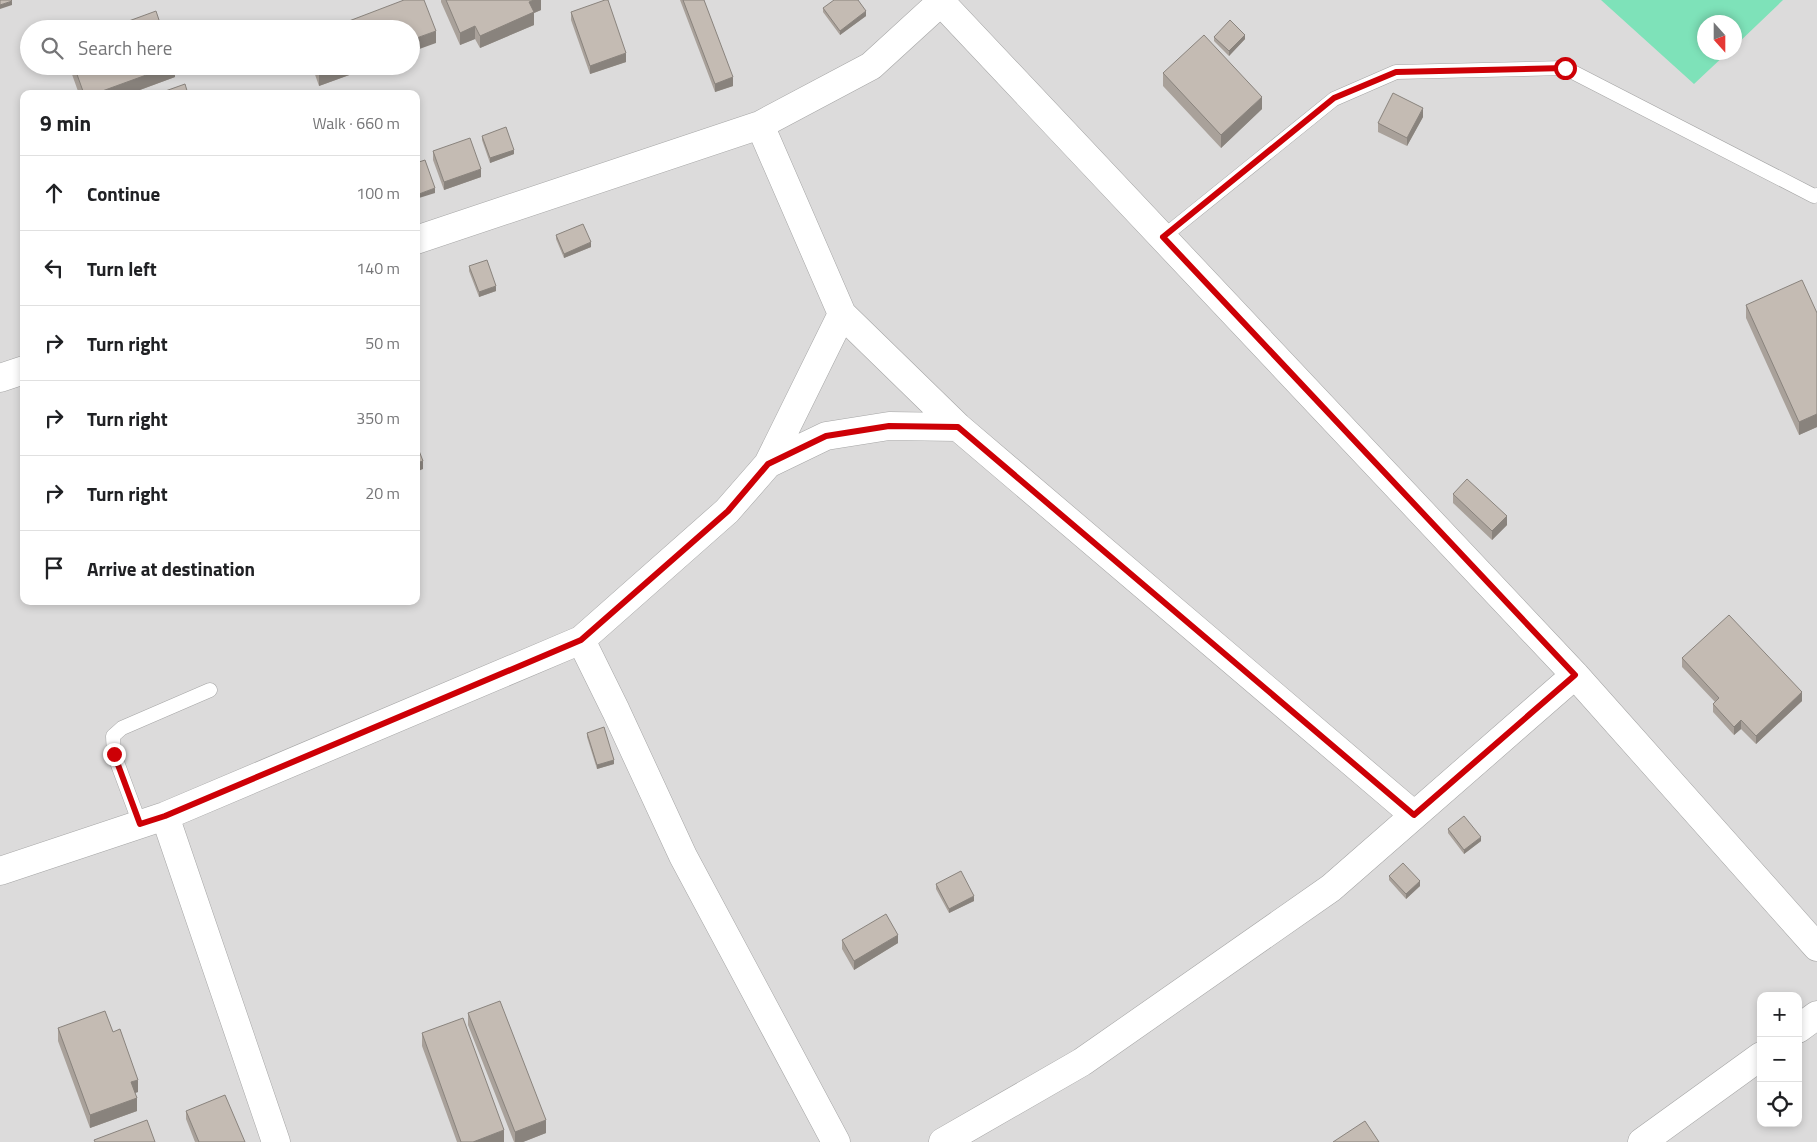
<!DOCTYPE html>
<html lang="en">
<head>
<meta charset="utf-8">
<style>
  :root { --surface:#fff; --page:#f6f6f6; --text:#202124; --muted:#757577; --line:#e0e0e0 }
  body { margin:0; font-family:"Titillium Web",sans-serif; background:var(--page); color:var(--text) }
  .controls { position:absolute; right:15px; bottom:15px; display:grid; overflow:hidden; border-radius:10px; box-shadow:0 2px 8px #0003 }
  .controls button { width:45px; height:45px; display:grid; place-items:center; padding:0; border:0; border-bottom:1px solid var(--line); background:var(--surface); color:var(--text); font:25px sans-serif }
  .compass { position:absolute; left:1697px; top:15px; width:45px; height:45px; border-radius:50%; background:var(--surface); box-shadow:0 2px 8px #0003; rotate:159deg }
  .stop { position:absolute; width:15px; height:15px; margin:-11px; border:4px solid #cd0006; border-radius:50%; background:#fff }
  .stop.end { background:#cd0006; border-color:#fff; box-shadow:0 1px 5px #0008 }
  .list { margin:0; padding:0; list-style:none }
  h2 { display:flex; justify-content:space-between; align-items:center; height:65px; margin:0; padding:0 20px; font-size:21px }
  h2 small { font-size:16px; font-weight:400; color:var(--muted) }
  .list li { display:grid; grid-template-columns:32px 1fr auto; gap:15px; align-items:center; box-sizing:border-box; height:75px; padding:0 20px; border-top:1px solid var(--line) }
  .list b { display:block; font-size:19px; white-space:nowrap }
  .list em { font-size:16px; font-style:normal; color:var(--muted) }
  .icon { flex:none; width:28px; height:28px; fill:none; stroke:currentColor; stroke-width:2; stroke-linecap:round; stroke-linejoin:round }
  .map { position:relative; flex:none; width:1817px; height:1142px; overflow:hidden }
  .search { position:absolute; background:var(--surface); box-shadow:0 2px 8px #0003; left:20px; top:20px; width:400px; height:55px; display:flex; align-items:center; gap:12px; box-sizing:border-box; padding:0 18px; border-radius:28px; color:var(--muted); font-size:19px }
  .panel { position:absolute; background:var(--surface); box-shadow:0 2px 8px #0003; left:20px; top:90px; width:400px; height:515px; border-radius:10px }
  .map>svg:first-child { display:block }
</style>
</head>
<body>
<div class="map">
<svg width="1817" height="1142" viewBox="0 0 1817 1142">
  <rect width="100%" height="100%" fill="#f0ebe4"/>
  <path fill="#dcdbdb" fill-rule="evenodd" d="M0,0H1817V1142H0ZM1704,22H1734V52H1704ZM29,29H411V66H29ZM24,94H416V601H24ZM1761,996H1798V1123H1761Z"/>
  <path fill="#7ee2b9" d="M1601,0H1783L1735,46L1734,22H1704V52L1727,53L1694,84Z"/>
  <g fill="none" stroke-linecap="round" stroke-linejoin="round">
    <defs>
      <path id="lane" d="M1163,237L1334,99L1396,72L1565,68L1814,196L1817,195
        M140,824L114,754L113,736L122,728L210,690"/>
      <path id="street" d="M939,0L1575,675L1817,947
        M760,125L842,314L958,427L1414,815
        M416,240L760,125L871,66L941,2
        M0,378L24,370
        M768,464L826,436L889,426L958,427
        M581,640L616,711L683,856L836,1142
        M165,816L276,1142
        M0,871L165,816L581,640L727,511L768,464L842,314
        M1798,1029L1817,1015
        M943,1142L1082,1062L1331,888L1575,675
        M1642,1142L1761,1056"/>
    </defs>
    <use href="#lane" stroke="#a5a5a5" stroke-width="15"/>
    <use href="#street" stroke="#a5a5a5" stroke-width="29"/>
    <use href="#lane" stroke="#fff" stroke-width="14"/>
    <use href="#street" stroke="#fff" stroke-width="28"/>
  </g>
  <path fill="#a9a19a" d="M441,0H541V10L534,13V25L480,48L475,39L460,45L441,2Z
    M680,0H704L733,86L715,92Z
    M823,8L866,16L840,35L823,12Z
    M571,12L626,62L590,74L571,20Z
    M1214,37L1245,39L1229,56L1214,41Z
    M69,66H175V77L129,94H79Z
    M312,66H374L319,86Z
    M1163,73L1262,109L1221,148L1163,86Z
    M1423,117L1407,146L1378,132V123Z
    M482,136L514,154L490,163L482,140Z
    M433,151L481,177L444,190L433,160Z
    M556,235L591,247L564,258L556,239Z
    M469,266L496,291L479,297L469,271Z
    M1746,305L1817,313V427L1799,435L1746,318Z
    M1453,494L1507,525L1492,540L1453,503Z
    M1682,658L1802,701L1756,744L1741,729L1734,735L1713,712V704L1715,702L1682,667Z
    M587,733L614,764L597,769L587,737Z
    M1448,829L1481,841L1464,854L1448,833Z
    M1389,876L1420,886L1406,899L1389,880Z
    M936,884L974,901L949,913L936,889Z
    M842,940L898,943L854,970L842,949Z
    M468,1013L546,1133L523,1142H514L468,1025Z
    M58,1028L113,1032L138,1092L135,1093L137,1111L90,1128L58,1041Z
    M422,1033L504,1142H457L422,1046Z
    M186,1111L245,1142H195L186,1119Z"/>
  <path fill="#89837d" d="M534,0H541V10L534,13V25L480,48V36L529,2Z
    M12,1V5L0,9V5Z
    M866,11V16L840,35V31Z
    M475,26V39L460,45V33Z
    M436,31V43L411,52V40Z
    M1245,35V39L1229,56V51Z
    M626,53V62L590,74V66Z
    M171,66H175V77L129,94H94Z
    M340,66H374L319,86V74Z
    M733,77V86L715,92V84Z
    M1262,97V109L1221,148V135Z
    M1423,108V117L1407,146V138Z
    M514,150V154L490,163V158Z
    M481,169V177L444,190V182Z
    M435,188V193L419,198V194Z
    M591,242V247L564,258V254Z
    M496,286V291L479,297V292Z
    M1817,414V427L1799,435V422Z
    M423,461V469L416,472V463Z
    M1507,516V525L1492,540V531Z
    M1802,692V701L1756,744V736Z
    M1741,720V729L1734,735V727Z
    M614,760V764L597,769V765Z
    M1481,837V841L1464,854V850Z
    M1420,881V886L1406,899V894Z
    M974,896V901L949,913V909Z
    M898,935V943L854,970V961Z
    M138,1080V1092L131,1094V1082Z
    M137,1098V1111L90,1128V1115Z
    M546,1120V1133L523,1142H515V1132Z
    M504,1130V1142H473Z"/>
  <path fill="#c4bbb3" stroke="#89837d" d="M0,0H11L12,1L0,5Z
    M404,0H424L436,31L411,40V29H328Z
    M446,0H534L529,2L534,12L480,36L475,26L460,33Z
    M605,0H608L626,53L590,66L571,12Z
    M683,0H704L733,77L715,84Z
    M834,0H858L866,11L840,31L823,8Z
    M156,11L162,29H107Z
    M1230,20L1245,35L1229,51L1214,37Z
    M1204,35L1262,97L1221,135L1163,73Z
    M74,66H171L94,94H84Z
    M317,66H340L319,74Z
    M185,84L188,94H157Z
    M1393,93L1423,108L1407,138L1378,123Z
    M506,127L514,150L490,158L482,136Z
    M470,138L481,169L444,182L433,151Z
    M425,160L435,188L419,194L416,187V163Z
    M583,224L591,242L564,254L556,235Z
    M487,260L496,286L479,292L469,266Z
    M1802,280L1817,313V414L1799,422L1746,305Z
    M416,443L423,461L416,463Z
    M1467,479L1507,516L1492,531L1453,494Z
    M1729,615L1802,692L1756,736L1741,720L1734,727L1713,704L1719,698L1682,658Z
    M604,727L614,760L597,765L587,733Z
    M1464,816L1481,837L1464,850L1448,829Z
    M1403,863L1420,881L1406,894L1389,876Z
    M961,871L974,896L949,909L936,884Z
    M886,914L898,935L854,961L842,940Z
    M500,1001L546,1120L515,1132L468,1013Z
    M105,1011L113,1032L120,1029L138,1080L131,1082L137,1098L90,1115L58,1028Z
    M463,1018L504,1130L473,1142H461L422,1033Z
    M225,1095L245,1142H199L186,1111Z
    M147,1120L155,1142H95L94,1140Z
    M1365,1121L1379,1142H1333Z"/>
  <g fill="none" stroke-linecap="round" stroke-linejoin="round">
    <path stroke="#cd0006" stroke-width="6" d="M114,754L140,824L165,816L581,640L728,511L768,464L826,436L889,426L958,427L1414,815L1575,675L1163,237L1334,98L1396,72L1565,68"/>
  </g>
</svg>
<div class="controls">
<button>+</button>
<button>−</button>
<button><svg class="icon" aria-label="locate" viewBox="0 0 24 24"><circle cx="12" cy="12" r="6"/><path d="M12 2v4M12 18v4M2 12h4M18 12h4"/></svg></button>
</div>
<svg class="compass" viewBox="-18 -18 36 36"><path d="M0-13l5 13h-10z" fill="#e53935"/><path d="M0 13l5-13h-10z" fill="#757577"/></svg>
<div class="stop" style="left:1565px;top:68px"></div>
<div class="stop end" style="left:114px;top:754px"></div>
<div class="search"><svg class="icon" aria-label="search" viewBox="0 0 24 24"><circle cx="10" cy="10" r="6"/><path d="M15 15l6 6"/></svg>Search here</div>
<section class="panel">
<h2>9 min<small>Walk · 660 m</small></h2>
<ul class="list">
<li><svg class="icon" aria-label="ahead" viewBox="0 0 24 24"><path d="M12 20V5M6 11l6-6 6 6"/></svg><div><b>Continue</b></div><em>100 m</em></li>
<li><svg class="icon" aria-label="left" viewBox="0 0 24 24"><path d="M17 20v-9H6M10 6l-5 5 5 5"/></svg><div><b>Turn left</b></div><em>140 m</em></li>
<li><svg class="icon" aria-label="right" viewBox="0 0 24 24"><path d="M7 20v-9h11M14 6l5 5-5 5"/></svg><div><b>Turn right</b></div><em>50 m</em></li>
<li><svg class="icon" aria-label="right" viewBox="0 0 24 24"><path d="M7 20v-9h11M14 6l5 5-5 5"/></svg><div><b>Turn right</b></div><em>350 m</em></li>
<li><svg class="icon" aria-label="right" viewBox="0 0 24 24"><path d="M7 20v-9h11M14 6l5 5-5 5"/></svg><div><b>Turn right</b></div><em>20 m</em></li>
<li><svg class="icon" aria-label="arrive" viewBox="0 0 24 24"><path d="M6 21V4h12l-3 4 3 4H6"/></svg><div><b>Arrive at destination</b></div></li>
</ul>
</section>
</div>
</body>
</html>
